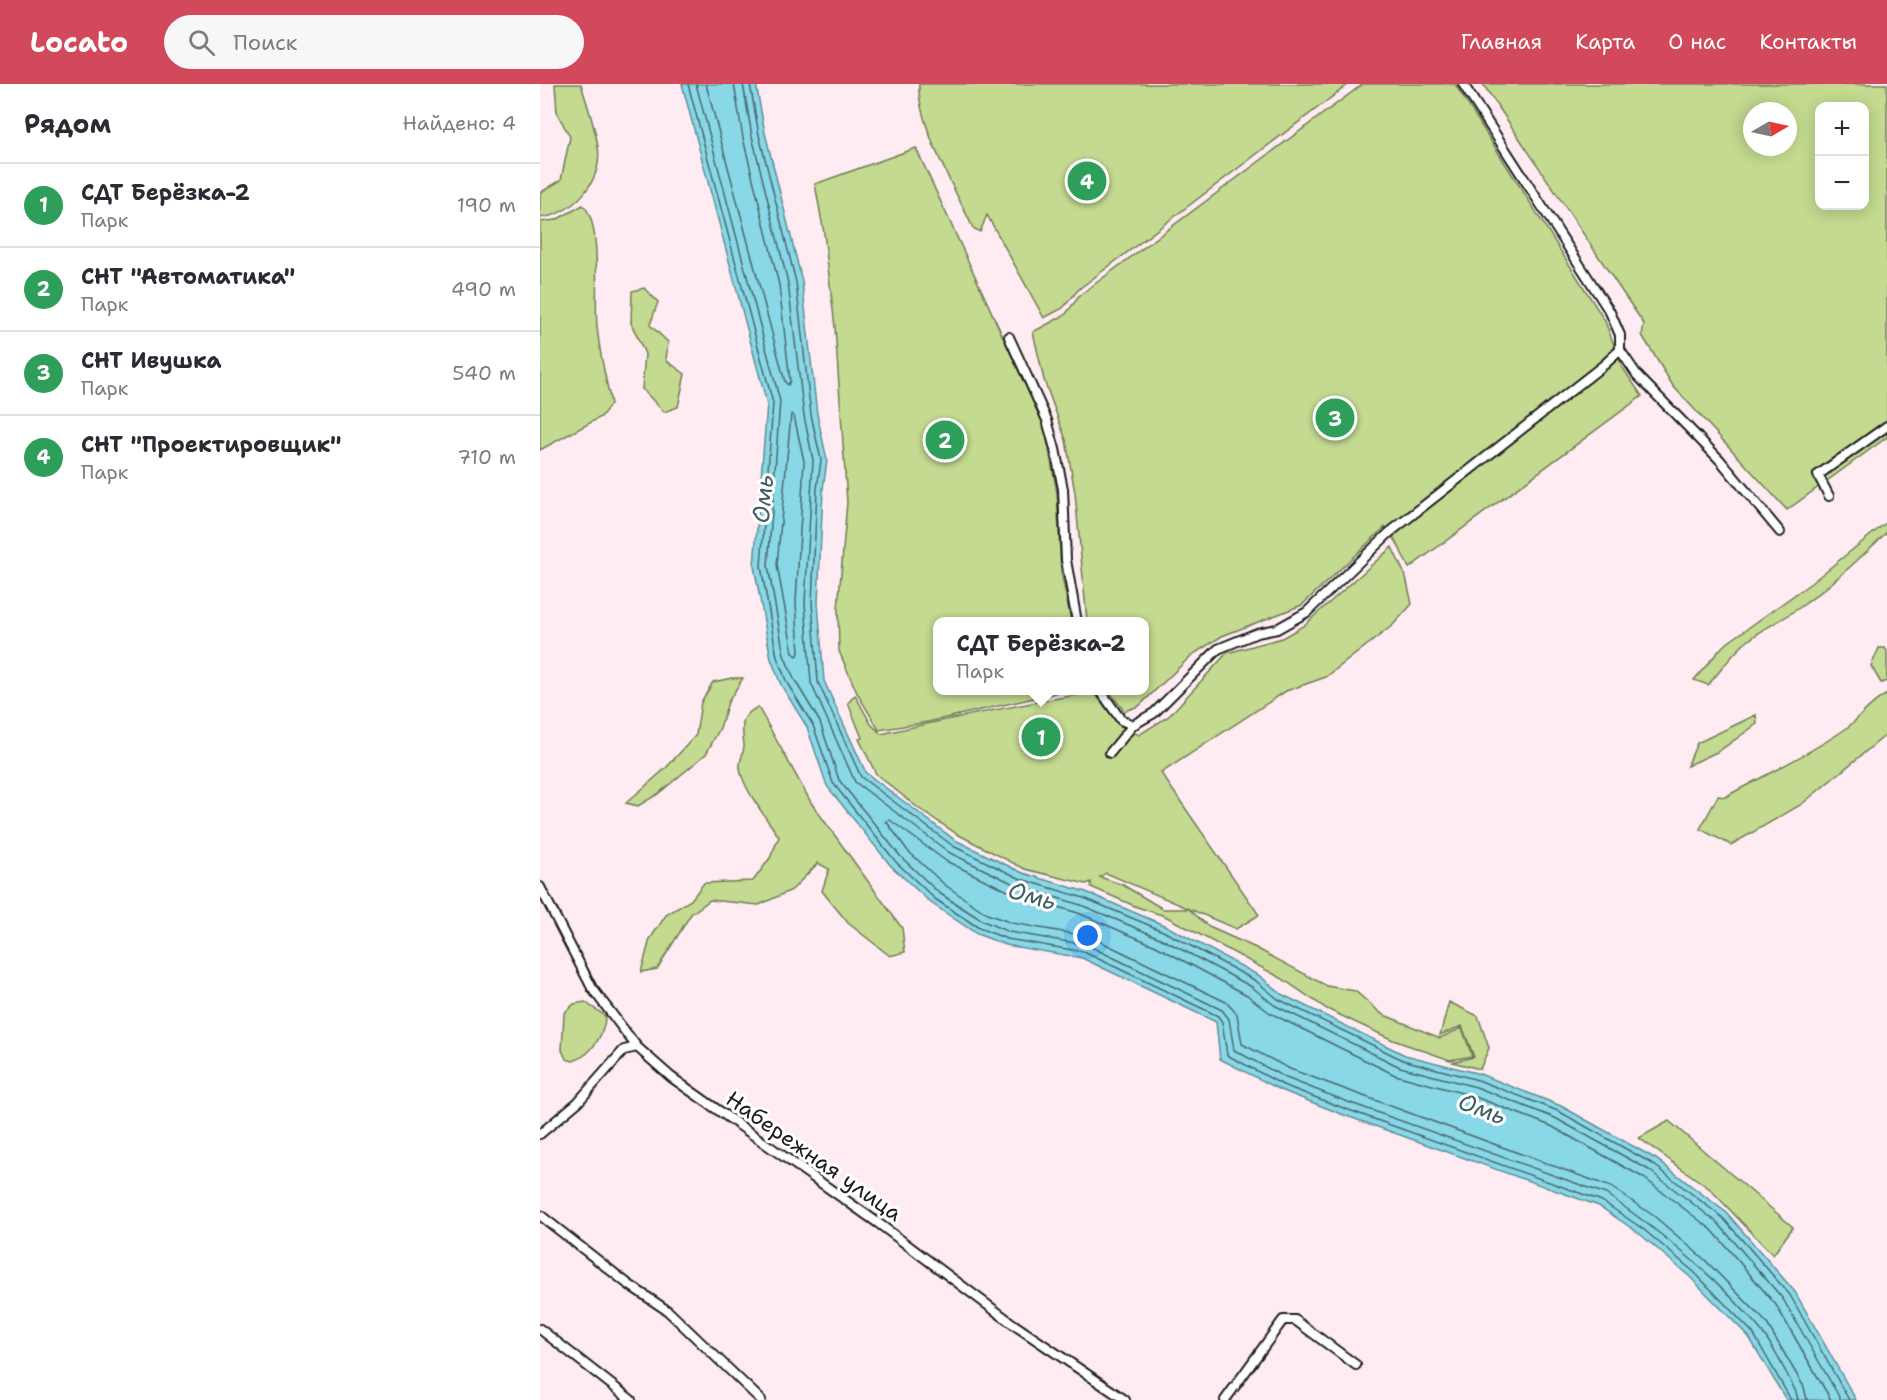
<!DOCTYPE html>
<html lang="ru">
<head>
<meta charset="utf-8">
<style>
  :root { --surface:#fff; --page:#f7f7f7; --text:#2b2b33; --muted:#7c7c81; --line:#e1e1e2; --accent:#d1495b }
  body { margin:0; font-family:"Shantell Sans",sans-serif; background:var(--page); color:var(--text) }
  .controls { position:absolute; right:18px; top:18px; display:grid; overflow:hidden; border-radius:12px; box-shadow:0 3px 15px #0003 }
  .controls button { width:54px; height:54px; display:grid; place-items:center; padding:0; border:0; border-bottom:2px solid var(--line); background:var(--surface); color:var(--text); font:30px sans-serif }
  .compass { position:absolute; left:1203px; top:18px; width:54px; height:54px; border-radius:50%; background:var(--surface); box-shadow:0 3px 15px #0003; rotate:81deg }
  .you { position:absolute; left:548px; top:852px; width:21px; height:21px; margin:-15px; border:4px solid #fff; border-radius:50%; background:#1a73e8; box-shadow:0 0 0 9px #1a73e833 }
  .badge { display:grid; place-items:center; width:39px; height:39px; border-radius:50%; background:var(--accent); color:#fff; font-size:20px; font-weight:700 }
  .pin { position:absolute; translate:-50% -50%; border:3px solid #fff; box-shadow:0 2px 6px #0006 }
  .popup { position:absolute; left:393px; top:533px; width:216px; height:78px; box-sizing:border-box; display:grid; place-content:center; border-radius:12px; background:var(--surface); filter:drop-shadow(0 2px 4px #0005); font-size:20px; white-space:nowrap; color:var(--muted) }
  .popup b { font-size:22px; color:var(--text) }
  .popup::after { content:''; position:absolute; left:50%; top:100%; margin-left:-12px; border:12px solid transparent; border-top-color:var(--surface) }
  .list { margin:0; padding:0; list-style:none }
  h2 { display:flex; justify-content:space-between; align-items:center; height:78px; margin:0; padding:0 24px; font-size:26px }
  h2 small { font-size:20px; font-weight:400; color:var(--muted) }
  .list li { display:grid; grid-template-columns:39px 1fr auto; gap:18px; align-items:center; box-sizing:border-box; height:84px; padding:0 24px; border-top:2px solid var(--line) }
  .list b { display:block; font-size:22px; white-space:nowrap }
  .list p { margin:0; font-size:20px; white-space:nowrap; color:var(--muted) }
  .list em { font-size:20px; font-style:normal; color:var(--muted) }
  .icon { flex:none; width:33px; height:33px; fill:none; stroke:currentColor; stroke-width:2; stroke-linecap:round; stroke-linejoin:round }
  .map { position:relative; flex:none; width:1347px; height:1316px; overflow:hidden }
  header { display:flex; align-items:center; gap:36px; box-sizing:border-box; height:84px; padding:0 30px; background:var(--accent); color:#fff }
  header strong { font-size:28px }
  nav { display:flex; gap:33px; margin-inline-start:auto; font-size:21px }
  .search { width:420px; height:54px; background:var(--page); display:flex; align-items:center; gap:15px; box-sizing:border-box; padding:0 21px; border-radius:33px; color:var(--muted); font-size:22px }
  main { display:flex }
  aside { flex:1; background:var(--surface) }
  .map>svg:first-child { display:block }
</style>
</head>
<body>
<header>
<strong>Locato</strong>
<div class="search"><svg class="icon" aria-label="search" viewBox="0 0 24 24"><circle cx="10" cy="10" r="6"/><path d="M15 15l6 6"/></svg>Поиск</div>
<nav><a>Главная</a><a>Карта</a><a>О нас</a><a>Контакты</a></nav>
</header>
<main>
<aside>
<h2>Рядом<small>Найдено: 4</small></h2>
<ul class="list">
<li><span class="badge" style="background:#2e9e5b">1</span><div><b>СДТ Берёзка-2</b><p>Парк</p></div><em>190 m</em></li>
<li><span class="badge" style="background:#2e9e5b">2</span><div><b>СНТ &quot;Автоматика&quot;</b><p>Парк</p></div><em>490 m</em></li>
<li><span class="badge" style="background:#2e9e5b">3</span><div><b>СНТ Ивушка</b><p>Парк</p></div><em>540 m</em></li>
<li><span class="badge" style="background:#2e9e5b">4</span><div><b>СНТ &quot;Проектировщик&quot;</b><p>Парк</p></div><em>710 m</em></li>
</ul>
</aside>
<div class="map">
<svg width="1347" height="1316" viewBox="0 0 1347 1316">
  <rect width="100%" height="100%" fill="#feecf2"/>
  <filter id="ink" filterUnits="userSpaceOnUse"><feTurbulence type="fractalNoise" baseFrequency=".0167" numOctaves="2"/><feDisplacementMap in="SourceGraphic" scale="12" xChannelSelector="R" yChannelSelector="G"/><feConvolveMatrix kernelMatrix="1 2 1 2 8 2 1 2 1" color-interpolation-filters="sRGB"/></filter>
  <g filter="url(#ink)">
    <path fill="#c3da90" stroke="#707b56" stroke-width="1.5" fill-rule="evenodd" d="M15,0H41C47,21 55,42 58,63C64,97 32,131 0,134V109L21,96L30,53L17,29Z
      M379,0H809L539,205L523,224L504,234L447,131L440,148L433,144C417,109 376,38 379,0Z
      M823,0H915L1065,237L1082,283L1102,312L869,484L856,457L845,443L762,521L682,552L652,571L599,622L584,627L569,607L604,606V538L547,537L535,409L526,356L504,296L493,248L525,231L540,211Z
      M943,0H1347V353L1247,426L1133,302L1102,251L1104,240L1083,209ZM1280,22H1324V122H1280ZM1212,27H1248V63H1212Z
      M376,64L505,344L517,409L521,488L531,537L398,538V606L525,607L388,638L339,646L317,609L299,567L298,525L307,418L295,243L284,149L275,100Z
      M43,121C63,140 54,213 57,242C59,268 66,294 71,320L61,333L0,366V138L16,136Z
      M104,204L118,218L110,241L128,258L126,276L145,290L138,323L124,328L102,305L105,270L91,239L92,207Z
      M1347,438V448C1319,475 1291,502 1259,524C1240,538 1218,546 1201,563C1189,574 1179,589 1168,601L1154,596L1183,562L1271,499Z
      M852,463L866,493L872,520L853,541L786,593L746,607L621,689L719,831L696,845L566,789L560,793L583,801L623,825H649L669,843L716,864L787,902L815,907L842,930L900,954L922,944L932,972L910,976L853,956L787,925L741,894L625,832L597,823L551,803V798L546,800L485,785L417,750L378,724L336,690L319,655L322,654L308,619L315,611L331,640L341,650C412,634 482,620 554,608L580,642L599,651L629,632L687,569L742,554L763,542Z
      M1339,564H1345L1347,567V597L1341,599L1331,582Z
      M192,594H203L188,618L180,644L166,670L118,710L98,722L86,719L126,684L156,651L161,618L173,598Z
      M1347,610V650L1262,720L1191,761L1160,745L1178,712L1185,713C1225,691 1266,672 1304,646C1320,635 1329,619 1347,610Z
      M218,623L272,720L362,844L365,868L350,872L308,839L282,807L289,785L278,779L252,806L219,821L170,816L151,830L117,885L101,888L110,855L126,831L151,816L164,799L213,797L230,774L239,753C228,736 202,704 200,684C199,677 204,669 204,661C202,643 199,632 218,623Z
      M1216,631L1217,640L1179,667L1147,682L1157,659Z
      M45,918L65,932C65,950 51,972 33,977L26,975L22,966L24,929L34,920Z
      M909,918L938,932L949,964L940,985L912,978L934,973L922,942L900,951Z
      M1129,1037L1253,1143L1233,1171L1170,1105L1099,1054Z"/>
    <path fill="#89d8e7" stroke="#5d8d96" stroke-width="1.5" d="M142,0H216L225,49L262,197L277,330L287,376L283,405L278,519L284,597L326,689L415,756L483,789L546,808L626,842L720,892L741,910L865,971L940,990L1021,1022L1116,1075L1187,1129L1255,1208L1316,1316H1246L1209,1253L1150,1193L1100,1150L1059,1122L804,1031L741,1006L680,975L676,938L542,874L466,861L437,850L391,819L351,782L287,702L267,643L241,601L231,575L214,482L227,320Z"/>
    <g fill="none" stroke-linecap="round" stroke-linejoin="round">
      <path stroke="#48676d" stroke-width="1.5" d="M148,0L233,319L221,482L237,573L247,599L273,641L293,699L356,778L395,815L439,844L467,855L544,868L678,932L682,938L687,971L743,1001L806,1025L1062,1117L1103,1145L1154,1188L1213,1249L1251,1316
        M156,0L240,317L228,482L244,571L254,595L280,638L299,696L361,773L399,809L443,837L469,848L547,861L682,926L689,935L694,966L746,994L808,1018L1066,1110C1121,1148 1176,1192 1219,1244C1234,1262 1245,1287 1256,1308L1258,1316
        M166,0L245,298L248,301L250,297L239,201L203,54L194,0
        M203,0L212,52L248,199L264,332L273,376L265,519L271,599L315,698L410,769L478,802L541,821L620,854L712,903L734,921L860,983L936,1003L1015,1034L1109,1086L1178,1139L1243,1215L1301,1316
        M210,0L219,51L256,198L271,331L281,376L277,405L272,519L278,598L321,693L413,762L481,795L544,814L623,847L716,897L738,915L863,976L938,996L1018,1027L1113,1080L1183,1134L1250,1211L1309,1316
        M251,330L254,332L264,377L256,518L259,569L257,572L253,569L237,481Z
        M1267,1316L1264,1303L1226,1238L1164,1175L1114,1132L1071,1103L750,985L702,960L697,930L686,918L551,853L472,839L447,830L405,801L368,767L346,737L350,736L406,777L474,810L538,829L616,862L707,911L730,929L855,991L933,1012L1011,1042L1104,1094L1172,1146L1236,1221L1291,1316"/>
      <defs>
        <path id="minor" d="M923,0L1070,228L1080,251V266L1097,291L1180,376L1240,448
          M469,253L507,336L515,365L523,405L526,476L537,538
          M1289,412L1278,391L1347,342
          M560,606L581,636L593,641
          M570,669L593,641L614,629L678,565L717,549L737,545L767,528L849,449L1065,280L1080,266
          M0,803L52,904L97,963L131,993L338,1139L473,1240L585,1316
          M0,1050L38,1018L84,966L97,963
          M0,1131L88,1200L128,1227L221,1316
          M0,1245L91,1316
          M685,1316L743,1236H755L816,1281"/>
      </defs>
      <use href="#minor" stroke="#1c1c1c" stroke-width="12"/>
      <use href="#minor" stroke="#fff" stroke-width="8"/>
    </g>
  </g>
  <g text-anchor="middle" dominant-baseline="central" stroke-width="6" stroke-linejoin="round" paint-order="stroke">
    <g font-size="22" fill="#1c1c1c" stroke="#fff">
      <text transform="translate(274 1072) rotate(35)">Набережная улица</text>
    </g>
    <g font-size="24" font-style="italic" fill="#425e63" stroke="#fff">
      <text transform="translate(223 415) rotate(-84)">Омь</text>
      <text transform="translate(492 812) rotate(16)">Омь</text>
      <text transform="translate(942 1025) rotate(21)">Омь</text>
    </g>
  </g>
</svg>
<div class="controls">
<button>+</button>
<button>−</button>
</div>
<svg class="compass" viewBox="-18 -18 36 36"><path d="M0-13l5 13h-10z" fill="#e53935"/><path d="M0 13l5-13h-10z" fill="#7c7c81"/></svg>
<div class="you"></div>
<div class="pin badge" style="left:501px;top:653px;background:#2e9e5b">1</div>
<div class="popup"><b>СДТ Берёзка-2</b>Парк</div>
<div class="pin badge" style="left:405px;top:356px;background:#2e9e5b">2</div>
<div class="pin badge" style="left:795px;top:334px;background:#2e9e5b">3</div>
<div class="pin badge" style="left:547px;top:97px;background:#2e9e5b">4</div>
</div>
</main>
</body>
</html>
